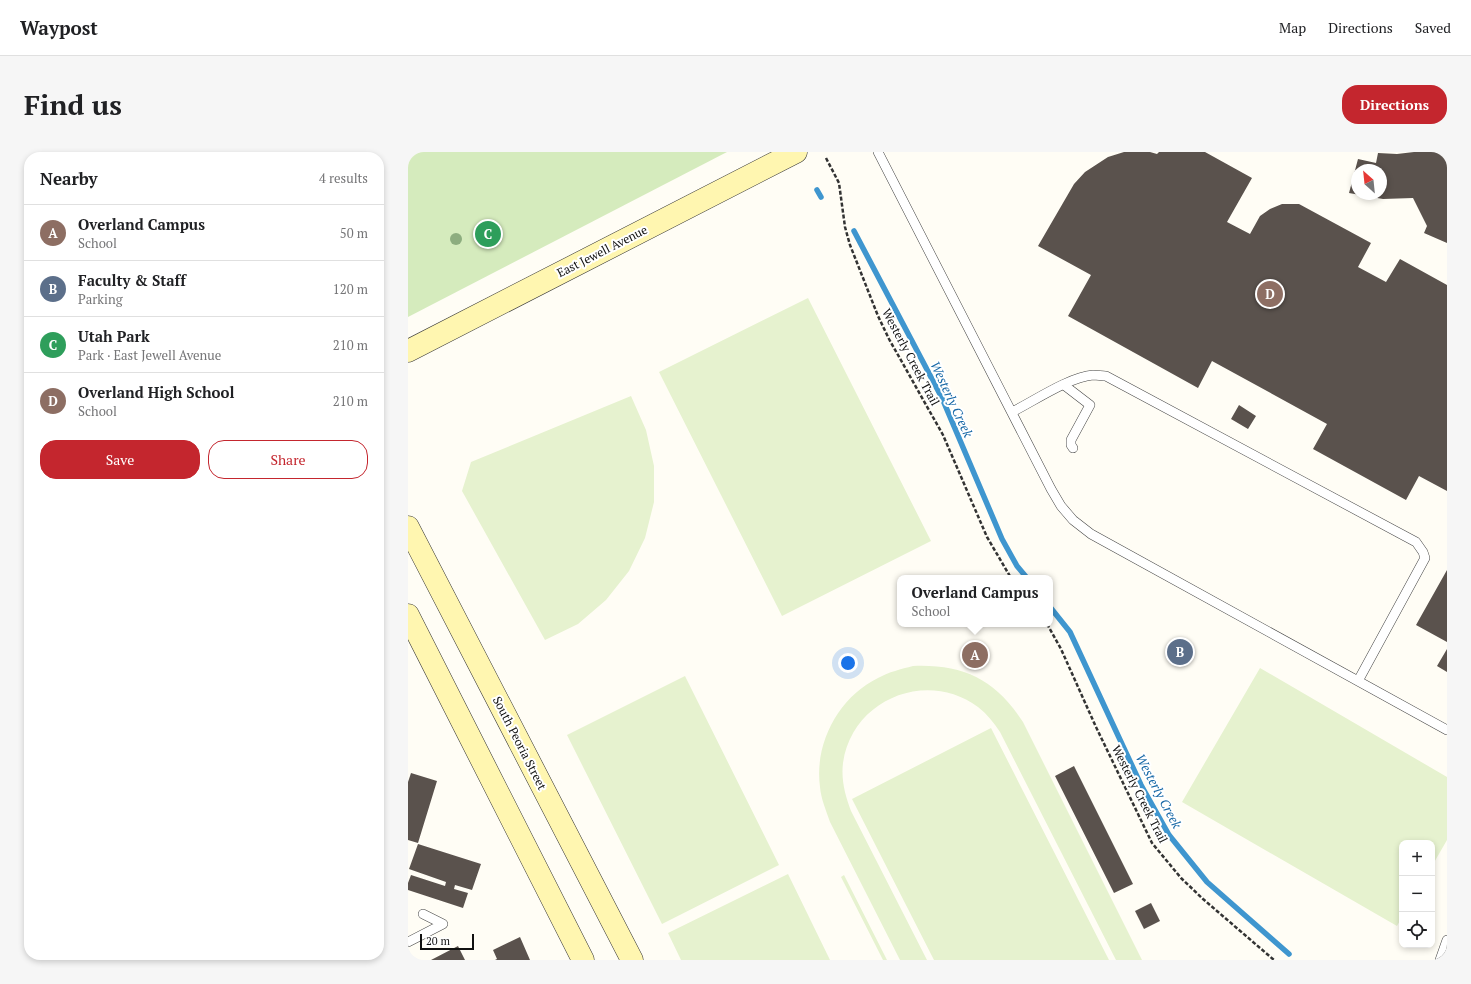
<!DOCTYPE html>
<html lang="en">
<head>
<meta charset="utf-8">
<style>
  :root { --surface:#fff; --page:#f6f6f6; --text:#202124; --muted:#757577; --line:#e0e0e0; --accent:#c4262e }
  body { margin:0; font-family:"PT Serif",serif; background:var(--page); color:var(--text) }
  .controls { position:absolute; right:12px; bottom:12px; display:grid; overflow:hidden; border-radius:8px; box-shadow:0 2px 6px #0003 }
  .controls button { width:36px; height:36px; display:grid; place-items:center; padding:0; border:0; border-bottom:1px solid var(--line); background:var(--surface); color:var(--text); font:20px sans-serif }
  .compass { position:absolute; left:943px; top:12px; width:36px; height:36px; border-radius:50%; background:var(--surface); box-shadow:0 2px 6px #0003; rotate:333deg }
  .scale { position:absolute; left:12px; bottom:10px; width:54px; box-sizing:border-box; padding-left:4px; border:2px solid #111; border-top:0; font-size:11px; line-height:14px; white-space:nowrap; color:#111; -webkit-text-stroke:3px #fff; paint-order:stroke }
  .you { position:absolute; left:440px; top:511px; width:14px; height:14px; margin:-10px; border:3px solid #fff; border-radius:50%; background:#1a73e8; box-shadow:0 0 0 6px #1a73e833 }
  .badge { display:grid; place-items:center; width:26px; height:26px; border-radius:50%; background:var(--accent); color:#fff; font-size:13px; font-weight:700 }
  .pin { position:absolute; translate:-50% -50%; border:2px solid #fff; box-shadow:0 1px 4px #0006 }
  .popup { position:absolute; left:489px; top:423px; width:156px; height:52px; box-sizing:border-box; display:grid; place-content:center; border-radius:8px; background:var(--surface); filter:drop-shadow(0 1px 3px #0005); font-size:13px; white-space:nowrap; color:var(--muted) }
  .popup b { font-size:15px; color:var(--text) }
  .popup::after { content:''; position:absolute; left:50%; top:100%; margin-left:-8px; border:8px solid transparent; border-top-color:var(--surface) }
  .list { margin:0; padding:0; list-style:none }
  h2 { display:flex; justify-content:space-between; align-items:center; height:52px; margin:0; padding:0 16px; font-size:17px }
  h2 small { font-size:13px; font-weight:400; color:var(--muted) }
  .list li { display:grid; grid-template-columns:26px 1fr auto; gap:12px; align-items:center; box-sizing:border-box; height:56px; padding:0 16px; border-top:1px solid var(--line) }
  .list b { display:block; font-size:15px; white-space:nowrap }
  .list p { margin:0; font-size:13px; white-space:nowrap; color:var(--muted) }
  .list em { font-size:13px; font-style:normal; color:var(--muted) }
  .actions { display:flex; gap:8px; padding:12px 16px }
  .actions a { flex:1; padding:9px 0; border:1px solid var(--accent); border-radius:16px; text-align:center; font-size:14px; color:var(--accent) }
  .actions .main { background:var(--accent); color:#fff }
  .icon { flex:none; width:22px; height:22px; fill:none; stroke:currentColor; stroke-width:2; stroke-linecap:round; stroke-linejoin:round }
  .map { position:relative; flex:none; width:1039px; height:808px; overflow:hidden; border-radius:16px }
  header { display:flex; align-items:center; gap:24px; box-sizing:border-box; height:56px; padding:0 20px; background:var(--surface); border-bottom:1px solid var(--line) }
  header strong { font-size:19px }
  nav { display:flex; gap:22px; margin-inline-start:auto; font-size:14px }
  .intro { display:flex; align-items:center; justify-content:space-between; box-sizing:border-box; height:96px; padding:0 24px }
  h1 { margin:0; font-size:28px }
  .button { padding:10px 18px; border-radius:16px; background:var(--accent); color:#fff; font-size:14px; font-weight:700 }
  main { display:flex; gap:24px; padding:0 24px }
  aside { flex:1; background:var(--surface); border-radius:16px; box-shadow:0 2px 6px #0003 }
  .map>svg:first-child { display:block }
</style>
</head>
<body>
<header>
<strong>Waypost</strong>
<nav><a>Map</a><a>Directions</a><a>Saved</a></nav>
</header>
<div class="intro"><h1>Find us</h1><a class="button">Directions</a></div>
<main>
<aside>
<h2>Nearby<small>4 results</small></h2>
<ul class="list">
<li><span class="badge" style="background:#8d6e63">A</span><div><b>Overland Campus</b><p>School</p></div><em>50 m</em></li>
<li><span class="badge" style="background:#5c6f8a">B</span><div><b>Faculty &amp; Staff</b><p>Parking</p></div><em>120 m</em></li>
<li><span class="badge" style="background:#2e9e5b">C</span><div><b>Utah Park</b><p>Park · East Jewell Avenue</p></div><em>210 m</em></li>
<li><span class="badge" style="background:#8d6e63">D</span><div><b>Overland High School</b><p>School</p></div><em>210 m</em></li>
</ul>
<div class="actions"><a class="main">Save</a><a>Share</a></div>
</aside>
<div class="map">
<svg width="1039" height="808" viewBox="0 0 1039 808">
  <rect width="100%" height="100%" fill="#fffdf5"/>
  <path fill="#d5ebbd" d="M0,0H319L0,165Z"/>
  <path fill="#e6f2cf" d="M400,146L523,389L374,464L251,220Z
    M223,244L238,278L246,314V350L237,386L221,419L198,448L170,472L137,488L54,339L63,310Z
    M505,514C555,512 587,527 615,570L734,808H708L592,580C586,571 579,562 570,555C519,517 444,547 435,611C433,628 437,643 443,659L519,808H492L422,670C418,658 413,647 412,635C406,591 431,545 470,526C481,520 493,517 505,514Z
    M852,516L1039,625V688L1024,714V691H994V765L989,774L774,650Z
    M277,524L371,713L254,772L159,583Z
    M583,576L701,808H526L444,647Z
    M380,722L422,808H273L260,781Z
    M436,723L479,808H475L433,725Z"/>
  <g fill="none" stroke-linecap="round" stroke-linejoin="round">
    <path stroke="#3f96cf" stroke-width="5.5" d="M409,38L413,45
      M446,79L534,246L594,387L609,414L619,426
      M642,455L662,480L733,633L761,683L799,730L881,802"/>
  </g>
  <path fill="#5a524d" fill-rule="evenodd" d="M716,0H742L749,2L751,0H797L844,26L819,70L842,82L852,64L862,57L874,52H891L963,91L950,115L978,130L992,107L1039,133V339L1011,324L998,348L905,297L919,272L804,209L790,236L660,164L683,123L630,94L666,32L677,20L700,5Z
    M1006,0H1039V91L1016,81L1019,74L1005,46L975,47L941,41L950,7L968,11L970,1L989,2ZM949,18H973V42H949Z
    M831,253L848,264L840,277L823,267Z
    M1039,418V490L1008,473Z
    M1039,497V520L1029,514Z
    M666,614L725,732L706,741L647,624Z
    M3,621L29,629L10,691L0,688V630Z
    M10,692L73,712L64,738L47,733L46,737L60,741L55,756L0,738V731L3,723L37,734L38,730L1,717Z
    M743,751L752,769L736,777L727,759Z
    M112,785L122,808H87L89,807L85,798Z
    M50,794L57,808H23Z"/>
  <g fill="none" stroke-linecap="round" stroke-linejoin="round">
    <defs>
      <path id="lane" d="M470,0L643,337L653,354L665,368L683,382L1039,578
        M656,233L682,253L663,288V293L665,296
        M604,260C626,249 661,225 685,223C689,223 694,224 698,224L1008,390L1015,400L1017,406L950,529
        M0,790L35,772L15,762
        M1032,808L1039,788"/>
      <path id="secondary" d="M0,199L388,0
        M0,375L224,808
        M0,463L175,808"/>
    </defs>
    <use href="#lane" stroke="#444" stroke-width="10"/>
    <use href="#secondary" stroke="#333" stroke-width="23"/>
    <path stroke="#333" stroke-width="2.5" stroke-dasharray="4 2" stroke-linecap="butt" d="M418,6L431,31L437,75L442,93L470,164L481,187L535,283L579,385L603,426
      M639,472L653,497L688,575L744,691L773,726L795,747L866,808"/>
    <use href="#lane" stroke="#fff" stroke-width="9"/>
    <use href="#secondary" stroke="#fff6b0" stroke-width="22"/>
  </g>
  <circle fill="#8dad7f" cx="48" cy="87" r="6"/>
  <g text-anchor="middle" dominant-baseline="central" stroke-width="4" stroke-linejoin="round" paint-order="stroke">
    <g font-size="12" fill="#111" stroke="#fff">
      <text transform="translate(194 99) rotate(-27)">East Jewell Avenue</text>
      <text transform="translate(503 205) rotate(62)">Westerly Creek Trail</text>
      <text transform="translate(112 591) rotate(63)">South Peoria Street</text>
      <text transform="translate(732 642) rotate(63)">Westerly Creek Trail</text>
    </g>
    <g font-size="13" font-style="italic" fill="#1768a6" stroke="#fff">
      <text transform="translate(544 247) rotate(65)">Westerly Creek</text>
      <text transform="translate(751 639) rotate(62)">Westerly Creek</text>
    </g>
  </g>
</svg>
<div class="controls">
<button>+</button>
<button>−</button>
<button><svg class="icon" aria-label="locate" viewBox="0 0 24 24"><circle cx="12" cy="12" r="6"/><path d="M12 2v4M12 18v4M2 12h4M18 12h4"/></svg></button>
</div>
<svg class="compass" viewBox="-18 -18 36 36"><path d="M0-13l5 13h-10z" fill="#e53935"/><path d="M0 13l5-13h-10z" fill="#757577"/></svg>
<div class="scale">20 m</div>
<div class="you"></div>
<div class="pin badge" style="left:567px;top:503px;background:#8d6e63">A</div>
<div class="popup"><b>Overland Campus</b>School</div>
<div class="pin badge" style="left:772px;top:500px;background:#5c6f8a">B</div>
<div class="pin badge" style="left:80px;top:82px;background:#2e9e5b">C</div>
<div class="pin badge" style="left:862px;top:142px;background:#8d6e63">D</div>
</div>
</main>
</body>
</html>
